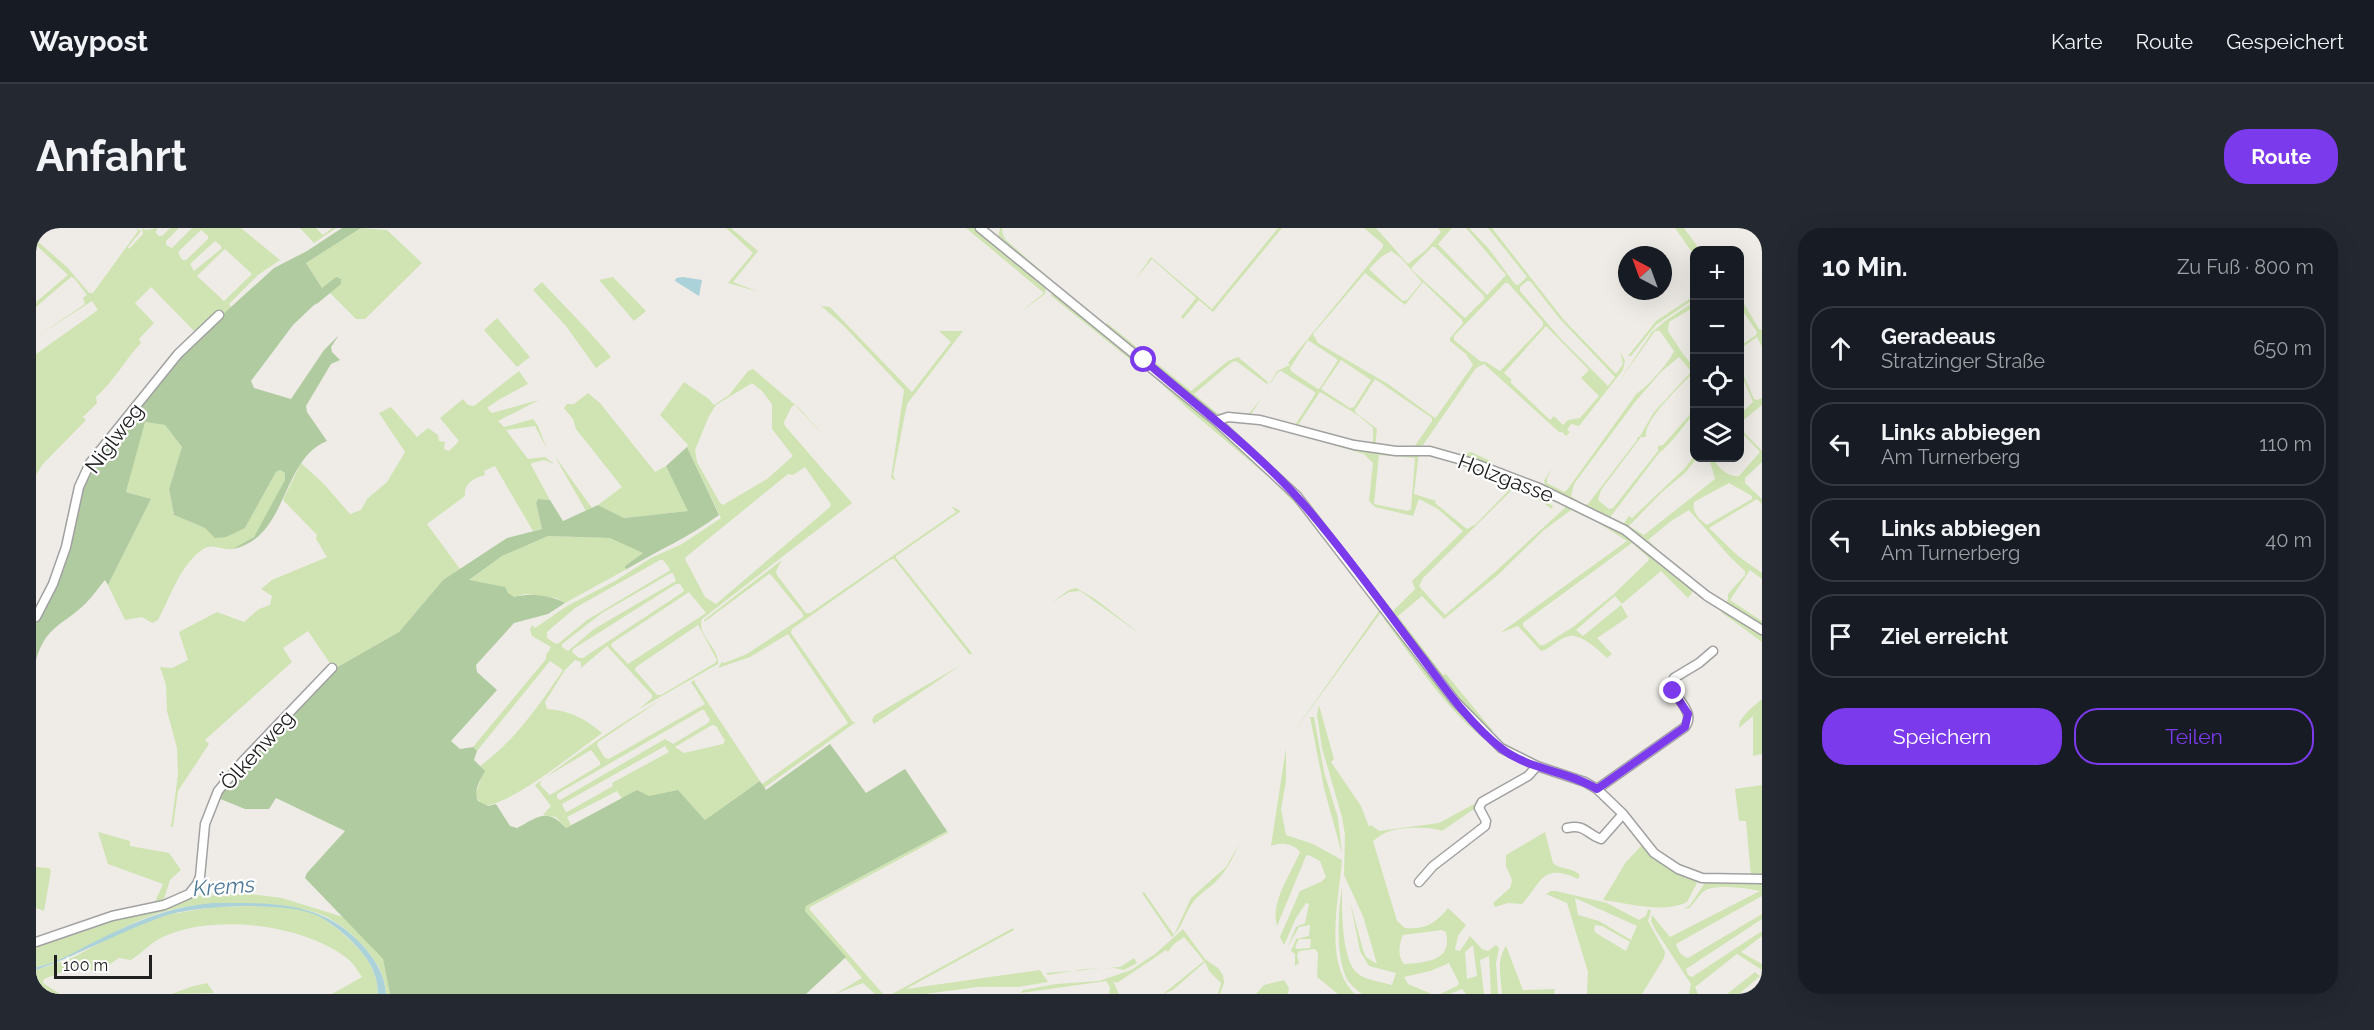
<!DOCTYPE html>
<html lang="de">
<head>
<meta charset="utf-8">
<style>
  :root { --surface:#171b24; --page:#242831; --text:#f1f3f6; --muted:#9ea1a6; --line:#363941; --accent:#7c3aed }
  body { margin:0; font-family:Raleway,sans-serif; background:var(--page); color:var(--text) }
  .controls { position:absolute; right:18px; top:18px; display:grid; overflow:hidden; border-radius:12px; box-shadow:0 6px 24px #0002 }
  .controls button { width:54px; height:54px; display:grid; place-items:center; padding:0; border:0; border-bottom:2px solid var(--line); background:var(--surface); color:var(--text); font:30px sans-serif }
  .compass { position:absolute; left:1582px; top:18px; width:54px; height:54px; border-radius:50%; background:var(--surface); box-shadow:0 6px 24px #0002; rotate:319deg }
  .scale { position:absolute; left:18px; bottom:15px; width:98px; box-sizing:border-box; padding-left:6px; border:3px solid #202020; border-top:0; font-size:16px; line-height:21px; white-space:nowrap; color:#202020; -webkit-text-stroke:4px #fff; paint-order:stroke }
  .stop { position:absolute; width:18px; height:18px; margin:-14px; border:4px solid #7c3aed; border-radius:50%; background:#fff }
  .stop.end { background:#7c3aed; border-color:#fff; box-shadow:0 2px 6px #0008 }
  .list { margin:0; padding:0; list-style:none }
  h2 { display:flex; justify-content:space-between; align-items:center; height:78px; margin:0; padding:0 24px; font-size:26px }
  h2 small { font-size:20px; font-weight:400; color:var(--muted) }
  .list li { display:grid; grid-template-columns:39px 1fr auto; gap:18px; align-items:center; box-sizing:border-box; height:84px; margin:0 12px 12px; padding:0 12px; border:2px solid var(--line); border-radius:24px }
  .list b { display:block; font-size:22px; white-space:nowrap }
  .list p { margin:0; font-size:20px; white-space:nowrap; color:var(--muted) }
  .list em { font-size:20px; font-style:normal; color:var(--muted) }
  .actions { display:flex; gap:12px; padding:18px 24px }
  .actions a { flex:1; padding:14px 0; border:2px solid var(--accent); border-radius:24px; text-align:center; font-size:21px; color:var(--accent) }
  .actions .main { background:var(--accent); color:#fff }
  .icon { flex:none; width:33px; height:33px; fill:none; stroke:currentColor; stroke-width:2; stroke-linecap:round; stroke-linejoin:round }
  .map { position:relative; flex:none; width:1726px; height:766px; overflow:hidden; border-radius:24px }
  header { display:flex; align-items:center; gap:36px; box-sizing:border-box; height:84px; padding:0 30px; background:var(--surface); border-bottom:2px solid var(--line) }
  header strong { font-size:28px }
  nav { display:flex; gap:33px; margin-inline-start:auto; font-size:21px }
  .intro { display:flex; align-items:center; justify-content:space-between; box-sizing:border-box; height:144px; padding:0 36px }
  h1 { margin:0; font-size:42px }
  .button { padding:15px 27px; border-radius:24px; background:var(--accent); color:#fff; font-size:21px; font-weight:700 }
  main { display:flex; gap:36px; padding:0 36px }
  aside { flex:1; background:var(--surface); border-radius:24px; box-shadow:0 6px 24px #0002 }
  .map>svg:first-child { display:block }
</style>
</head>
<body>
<header>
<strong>Waypost</strong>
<nav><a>Karte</a><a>Route</a><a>Gespeichert</a></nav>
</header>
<div class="intro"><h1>Anfahrt</h1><a class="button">Route</a></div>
<main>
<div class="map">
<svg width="1726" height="766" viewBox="0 0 1726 766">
  <rect width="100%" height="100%" fill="#efece7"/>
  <path fill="#cfe4b2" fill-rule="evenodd" d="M100,0L105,3L92,19L93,21L107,6L106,0L110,2L121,0L120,5L123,8H126L134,0H143L130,13V17L136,20L156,0H205L244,32L222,47L193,76L195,79L163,108L115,59L99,75L118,95L103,111L105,115C89,132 78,153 60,169L61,175L47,189L50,192L7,236L0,247V126L62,82L56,73L0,109L49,76L47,70L51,67L38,50L35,49L0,79V74L32,47L0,17V12L31,39L53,65H57L102,3ZM165,2L172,8V11L150,32H146L142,24ZM179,13L185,18V21L158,43L154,36ZM189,21L216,46L188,73L161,48Z
    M264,0H280L287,7L296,0H300L278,15Z
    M325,0L351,2L386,35L329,91H320L293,64L304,56L300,50L286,60L270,35Z
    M690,0H695L722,23L697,54L723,64L692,55L717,25Z
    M930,0H940L1010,59L1009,66L983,85L1008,65Z
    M964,0H966L967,7L970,12L1063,94L962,10Z
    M1242,0H1246L1177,84L1163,72L1147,91L1145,89L1160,70L1116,31L1099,52L1115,29L1176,81Z
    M1328,0H1340L1372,36L1390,22L1405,4L1402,0H1416L1402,16L1451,67L1470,47L1430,0H1433L1453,21L1479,56L1482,57L1491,49L1452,0H1456L1528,92L1580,146L1587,136L1584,123L1589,133L1587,142L1543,198L1535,196L1531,202L1534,204L1530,208L1526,204H1523L1448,136L1440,140L1387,217L1378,219L1396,193V190L1339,151L1319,182L1320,185L1341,201L1339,219L1211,188L1225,171L1214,188L1231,189L1259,197L1279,166V164L1245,143L1242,144L1231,161L1241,143L1254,137L1252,135L1347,19V16ZM1396,19H1399L1448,68V71L1429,90L1376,42V39ZM1355,23L1365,30L1385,53V55L1371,72L1367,73L1333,41L1345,29ZM1329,45L1369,77L1387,54L1426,92L1427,95L1414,110V113L1430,126L1437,137L1401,188L1399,190L1352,156L1282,115L1277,106ZM1491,53H1494L1524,91L1579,149L1572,158L1525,111L1484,63V59ZM1469,55H1472L1507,94V98L1464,143L1450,134L1444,133L1418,112V108ZM1510,98L1553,142L1545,150L1563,168L1544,190L1532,192L1527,197L1518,188L1514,192L1474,154L1476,152L1468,145ZM1272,112L1302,132L1284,160L1282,161L1256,144L1254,140ZM1305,132L1335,152L1318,179L1314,180L1285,161ZM1284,164L1323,188L1337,200V213L1334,216L1262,197Z
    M1639,0H1648L1664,22H1658V27Z
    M577,49L610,83L598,93L563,52Z
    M506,54C529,79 553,102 575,129L560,140L530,98L497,62Z
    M1019,66L1108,139L1106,141L1014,67Z
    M1658,68V71L1620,97L1595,128H1592L1620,93Z
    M1704,69L1723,101L1726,102V119L1721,109L1704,121V118L1720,107L1721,104L1704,79Z
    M1658,74V79L1633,94L1632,103L1647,126L1658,139V148L1655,147C1644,158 1607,193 1610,209H1605L1565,262L1562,272L1573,281L1577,280L1622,223V218L1627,217L1658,182V185C1650,195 1632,220 1623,225L1572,292L1510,260L1508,253L1516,239L1511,250V255L1528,264L1531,262L1601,165C1611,160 1634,133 1638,123L1624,103H1619L1582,155L1616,104L1629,93ZM1643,129L1654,142V145L1618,184L1604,208L1601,210V212L1552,276L1548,277L1535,268L1538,256L1599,174L1625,144Z
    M785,78L794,79L876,164L915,114L903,103H927L871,176L857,247L860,253L855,250L868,162L807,97Z
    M461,90L494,129L481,139L448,102Z
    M1071,95L1155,163L1192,133L1202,129L1232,154L1231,156L1200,133L1196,134L1158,166L1181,185L1188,187L1178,186L1069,98Z
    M1704,139L1718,171L1721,172L1726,170V177L1704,195V186L1717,174L1704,143Z
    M717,141L763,180L793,213L759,177L756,178L748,194L749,198L816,275L666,391C660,407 684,420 682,436L603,481L616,470V467L571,418L545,440V434L539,432L529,442L509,474L511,481C535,483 548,490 566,505C545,520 469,582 446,577L439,567L448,543L444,538C478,514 504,476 527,442L514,433L441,523L437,519L510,431V427L515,419L496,408L494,402L496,397L499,400L531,378L579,353L615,330L646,316L685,290L651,219L652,217L624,187L648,154L673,171L678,177L693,167L712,143ZM716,155L726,163L736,176V201L757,228L731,251L687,277L684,275L661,234L659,222L673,188L680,177ZM769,239L795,276L794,279L680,376L669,369L649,331L650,329L752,246L757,247ZM624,332H627L634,341L633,343L551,392L523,415L520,416L511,410V404L539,380ZM635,345H637L640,353L558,401L532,423L526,419V416L566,385ZM640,356H644L648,362L647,364L547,430H543L536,424L537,421ZM653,364L670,385L592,436L575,418L576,415ZM662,397L681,432L679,435L625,467H621L599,442L600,439Z
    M1111,142L1178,196L1260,270L1346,383L1254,509L1343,383L1272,289L1235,251L1151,180Z
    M483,143L492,156L464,171L451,180L456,185L503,172L462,193L468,199L497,191L502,198L511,221L499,198L470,202L492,231L509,229L518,236L508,232L496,235L495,237L514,272L502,271L500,275L506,301L497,303L459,238L448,243L449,247C438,250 427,256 429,268L391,296L424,341L407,352L363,404L298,441L272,403L247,420L256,434L169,512L173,516L142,563L137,599H135L142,546L141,520L131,483L130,457L124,439L136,440L152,432L143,404L181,384L208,394L223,381L234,377L236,368L225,361L236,352L291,329L280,311L281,307L247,272L265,235L288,256L314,286L325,282L331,271L351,254L369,224L343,185L355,179L381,209L392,200L402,207L403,213L409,214L408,221L413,223L423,213L404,190L427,171L432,177L438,178Z
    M552,165L564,175L619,244L630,238L653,283L588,290L562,277L586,259L540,201L537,191L528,180L531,176H538Z
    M108,194L129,197L146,219L133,261L138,287L169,300L179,309L209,300L240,244L244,242L249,245V252C238,275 225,315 197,321C185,323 176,314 166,322C144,337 134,370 122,392L116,395L106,389L89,392L72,357L115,271L90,264Z
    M1188,194L1265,265L1357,383L1379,361L1376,353L1427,303L1402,281L1383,271L1377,288L1339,279L1333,273L1337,235L1328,226L1256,205L1318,219L1383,224L1378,266L1400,273L1399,275L1431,301L1440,296L1474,261L1472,254L1453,247L1449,249L1453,242L1502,261L1499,267L1517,278L1516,281L1484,259H1479L1387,350L1383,358L1409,387L1459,344L1533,276L1589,303L1659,361L1652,370L1625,343L1586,376L1579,368L1540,402L1547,408L1585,377L1592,389L1561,410L1576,426L1571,430C1562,422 1543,403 1530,409C1521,412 1514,421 1505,423L1482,398L1464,405L1591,313L1561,294L1535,282L1508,302L1462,347L1408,391L1386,368L1362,388L1407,447L1410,446L1457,503L1454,506L1421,471L1279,285L1189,198ZM1343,227L1379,230L1375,281L1372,283L1338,276ZM1596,315L1613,330L1612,333L1578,366L1537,399L1508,417H1504L1487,398V395Z
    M1704,200L1726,223V234L1709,250V255L1726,271V276L1721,271L1673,300L1702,328L1726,345V351L1714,342L1694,372L1726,393V414L1685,384L1692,371V366L1709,347V343L1694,329L1653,282L1635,293L1612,312L1642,342L1586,298L1593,288L1596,290L1649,240L1658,228L1661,230L1649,245L1626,264L1593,298L1608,307L1679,251L1673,230H1677C1681,239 1693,250 1703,248L1724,224L1704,203ZM1693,255L1716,268V271L1671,297C1663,291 1656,285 1658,274Z
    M1388,219L1424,227L1435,224L1457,234L1455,239Z
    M518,227L556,280L550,283Z
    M915,278L925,283L860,328V330L936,425L934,427L858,331L854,332L756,401L755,405L817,494H820L728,560L726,556L812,495L752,406L714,429L682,440L686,434L688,435L711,426L767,389V386L735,347L733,346L668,394V392L746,332L740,343L741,347L770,385H774L920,284Z
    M512,308L575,310L607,325L589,338L591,341L529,375L520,370L489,366L478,369L432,353L466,328Z
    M1040,360L1059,371L1107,408L1044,363L1033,364L1015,375L1033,362Z
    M1347,390H1351L1463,522C1416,492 1381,435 1347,390Z
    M925,437L838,496L836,492L839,487Z
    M659,452V455L724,553L669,592L642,562L613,569L601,562L586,571L581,563L531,589L535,597L530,600L520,589L507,587L515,578L499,557C540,526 582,497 626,471L562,514L561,517L569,530L573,531L669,476L655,454ZM666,482H668L674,492L672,495L637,516L629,511L524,572L521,570V566ZM676,497L680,498L689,513L687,516L648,525L639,519ZM629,518L633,524L576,555L577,558L531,584L529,583L526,576ZM555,522L564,534V537L514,567L504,557L505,552Z
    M1726,471V526L1717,528V488L1703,500L1704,493L1712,483Z
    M1283,477L1298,531L1295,534L1325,578L1333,599L1335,597L1343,603L1403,595L1438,576L1441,581H1438L1406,603C1395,598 1360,599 1349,605C1344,607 1340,611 1337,613L1361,693L1369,700C1389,702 1400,695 1412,680L1430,697L1422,708L1419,722L1424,723L1434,708L1446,721L1452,723L1460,717L1463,720L1460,735L1462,766H1455L1453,728L1444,732L1448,766H1430L1426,761L1414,766H1404L1421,758L1423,755L1413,735L1394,743L1368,749L1372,756L1396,766H1326C1321,762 1316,758 1312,753C1299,731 1302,683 1306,659C1306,679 1305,731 1321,745C1329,752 1346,754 1356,757L1360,745L1333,738L1324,723L1314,673L1327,722L1330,729L1341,736L1327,688L1308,647L1309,607L1306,589L1286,520L1281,487ZM1406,702L1410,704C1417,734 1389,734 1368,736C1361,728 1363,716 1367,707ZM1437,717L1441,748L1431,751L1429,724Z
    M1274,489H1278L1288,544L1302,590L1306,626L1288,560Z
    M1250,520V553L1245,581L1250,607L1277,616L1306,632C1303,671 1287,736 1319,766H1302L1281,749L1282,725L1279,721L1263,723L1261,727L1263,735L1259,738V726L1255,723L1260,711L1273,708L1274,697L1263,699L1251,720L1260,699L1269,695L1273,676L1270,675L1260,690L1248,717L1244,709L1264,663L1285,654L1290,649L1284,633L1273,627L1270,628L1241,698C1234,674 1255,646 1264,624C1257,615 1245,614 1235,618ZM1263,711H1275L1274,720L1261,721L1259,719Z
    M1726,557V647L1715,648L1710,593H1703L1699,561Z
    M911,603L913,604C867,630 820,654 774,679V682L847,766H839L827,755L799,766L826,750L769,683L770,678Z
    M62,604L94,613V618L133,625L145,642L134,652L127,674L154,668L214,666L246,670L307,689L347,731L354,766H350C349,741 332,721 314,705C286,680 264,680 229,678C178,675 148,673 100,694C67,708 36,732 0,739V717L33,697L118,676L127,656L72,636Z
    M1509,604L1517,635C1524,642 1536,639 1544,647L1542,651C1505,634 1506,655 1486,676L1472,675L1459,679L1457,675L1474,660L1476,652L1470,638V627Z
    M1205,613C1198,626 1193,640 1183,650C1176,659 1165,664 1158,673C1149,684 1147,699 1136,709L1106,665L1108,664L1138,707L1155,670L1190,639Z
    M1606,617C1621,635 1639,647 1662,653L1651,674C1627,686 1592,675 1567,672L1590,634Z
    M0,639L13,640L15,643L8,683L0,680Z
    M1669,655H1726V668L1640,716C1642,723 1645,728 1652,730L1726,686V691L1650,741L1652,747L1656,749L1726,703V708L1705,724L1726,736V742L1701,726L1659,759L1662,766H1653L1655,756L1620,703L1615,693L1616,687L1634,709L1724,663C1713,660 1679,656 1670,662C1663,666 1659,675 1653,680L1648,681L1654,677Z
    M1515,663H1520L1571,675L1603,692L1610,688L1612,681L1615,683L1612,693L1629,724L1628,730L1606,766H1551L1552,744L1531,675L1510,666ZM1539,670L1601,698L1595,712L1563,693L1542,687ZM1559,697L1566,698L1594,714L1590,723L1560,705L1558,702Z
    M178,679C206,679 254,675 279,686C293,693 305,704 316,714C331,728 342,745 342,766H296L326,749C322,743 317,735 312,731C267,696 180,686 129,708C116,713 106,725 95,732L83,730L64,743L58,744L50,738H42L8,751L7,755L24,766H0V742L36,730L79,707L129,687Z
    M977,700L978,702L870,761L1004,742L1012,754L982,759H941L890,766H856Z
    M1147,701L1169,731L1182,740L1187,747L1188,755L1184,766H1182L1185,755L1173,743L1169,734L1137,762L1127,766L1168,733L1148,709L1138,716L1132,724L1130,722L1081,755L1077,753L1083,766H1073L1074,759L1070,753L985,765L987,762L1020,756L1063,753L1095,742L1119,726Z
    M1470,718L1487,762L1519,761L1518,766H1466C1465,750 1460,732 1470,718Z
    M1098,730L1101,735L1088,742L1078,740L1049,741L1012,747L1010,745L1084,739Z
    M1719,744L1724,748L1703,766H1691Z
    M1248,752L1253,760L1252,766H1220L1228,757Z
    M171,755L178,765L136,766L154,759Z"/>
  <path fill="#b0cba0" d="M306,0H325L270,35L286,60L300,49L305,51V56L282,75L278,77L257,97L215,153L218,160L255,171L288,122L303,107L295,119L296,124L304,132L295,136L270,178L271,184L291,213C245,231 252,310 197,321L218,309L249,252V245L244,242L240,244L209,300L190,309L179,310L169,300L138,287L133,261L146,219L129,197L109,194L90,264L115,271L72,357L69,352C63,359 57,368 50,375C28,397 10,397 0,432V394L19,357L45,260L56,237L144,128L163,108L238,40L271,23Z
    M651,219L683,287C654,309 622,322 591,341L589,340V338L607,325L574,310L512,308L466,328L433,352L469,359L472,365L478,369C494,365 514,367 529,375L512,386L478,395L440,437L441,444L461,462L415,513L424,521L437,519L441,523L438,532L449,543C444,553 437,562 442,573L452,578L460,576L474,598L481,600C502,589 511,579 530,600L601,562L613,568L642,562L669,592L724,553L730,562L794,516L830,565L869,541L911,603L770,678L769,683L810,729L770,766H354L347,731L269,650L271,645L309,603L240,570L233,581H209L182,570L184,565L209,535L298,441L363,404L407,352L471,310L506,301L500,275L502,271L514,272L527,293L562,277L588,290L652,283L630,238Z"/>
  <path fill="#acd2d9" d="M647,49L666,52L663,68L639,53L640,50Z
    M178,675C236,675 288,672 329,720C340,733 349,748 350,766H342C342,742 328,724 310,708C301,700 291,692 280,687C250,673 158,677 126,689C83,704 43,727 0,742V739C22,735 40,723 60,713C98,694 135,678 178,675Z"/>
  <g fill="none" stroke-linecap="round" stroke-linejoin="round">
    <defs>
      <path id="minor" d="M944,0L1180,193L1261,268L1419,473L1465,520L1501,538L1549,554L1561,561L1587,586L1618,625L1642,641L1666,650L1726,651
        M1180,193L1192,189L1224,192L1318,217L1360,223H1394L1440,236L1503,260L1589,302L1671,368L1726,402
        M0,389L17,356L30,319L43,259L54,235L142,126L183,87
        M1561,561L1649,499C1662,481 1632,470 1638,450L1663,435L1677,423
        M1531,600C1550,596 1550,606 1565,611L1587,586
        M1383,654L1397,638L1449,598L1450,593L1443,580L1446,574L1492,548L1501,538
        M0,714L76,688L128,677L153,666L161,656L164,649L169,596L182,563L207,533L296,440"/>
    </defs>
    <use href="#minor" stroke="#a1a1a1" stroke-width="11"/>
    <use href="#minor" stroke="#fff" stroke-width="8"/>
  </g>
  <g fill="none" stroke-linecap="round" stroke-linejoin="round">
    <path stroke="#7c3aed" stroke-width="8" d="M1108,132C1164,181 1227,227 1275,285C1315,332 1351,383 1388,432C1411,463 1435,497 1466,521C1494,542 1532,543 1561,561L1649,499L1652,486L1637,463"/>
  </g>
  <g text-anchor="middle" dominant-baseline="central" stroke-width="4.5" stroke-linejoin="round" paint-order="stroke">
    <g font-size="21" fill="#202020" stroke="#fff">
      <text transform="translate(78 210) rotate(-53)">Niglweg</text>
      <text transform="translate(1470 250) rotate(21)">Holzgasse</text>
      <text transform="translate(221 522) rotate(-48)">Ölkenweg</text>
    </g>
    <g font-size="22" font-style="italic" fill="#4e7898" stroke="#fff">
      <text transform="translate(188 658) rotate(-4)">Krems</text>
    </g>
  </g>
</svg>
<div class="controls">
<button>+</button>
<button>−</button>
<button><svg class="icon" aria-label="locate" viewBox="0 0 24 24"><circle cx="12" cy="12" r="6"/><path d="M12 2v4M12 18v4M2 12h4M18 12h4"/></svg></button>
<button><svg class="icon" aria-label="layers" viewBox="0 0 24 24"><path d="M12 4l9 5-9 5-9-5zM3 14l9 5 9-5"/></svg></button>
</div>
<svg class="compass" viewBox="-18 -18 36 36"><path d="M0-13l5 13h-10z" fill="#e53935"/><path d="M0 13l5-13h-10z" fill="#9ea1a6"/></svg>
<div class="scale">100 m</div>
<div class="stop" style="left:1108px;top:132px"></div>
<div class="stop end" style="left:1637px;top:463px"></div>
</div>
<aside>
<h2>10 Min.<small>Zu Fuß · 800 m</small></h2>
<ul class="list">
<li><svg class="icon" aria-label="ahead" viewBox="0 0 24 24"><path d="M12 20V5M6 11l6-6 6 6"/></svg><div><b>Geradeaus</b><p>Stratzinger Straße</p></div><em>650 m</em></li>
<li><svg class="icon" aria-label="left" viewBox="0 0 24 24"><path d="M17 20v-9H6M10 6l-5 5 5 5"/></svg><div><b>Links abbiegen</b><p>Am Turnerberg</p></div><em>110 m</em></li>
<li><svg class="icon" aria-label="left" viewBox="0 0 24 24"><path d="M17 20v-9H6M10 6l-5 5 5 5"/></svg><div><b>Links abbiegen</b><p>Am Turnerberg</p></div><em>40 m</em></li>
<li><svg class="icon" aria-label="arrive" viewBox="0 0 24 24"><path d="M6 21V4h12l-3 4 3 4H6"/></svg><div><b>Ziel erreicht</b></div></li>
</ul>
<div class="actions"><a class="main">Speichern</a><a>Teilen</a></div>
</aside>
</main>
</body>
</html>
